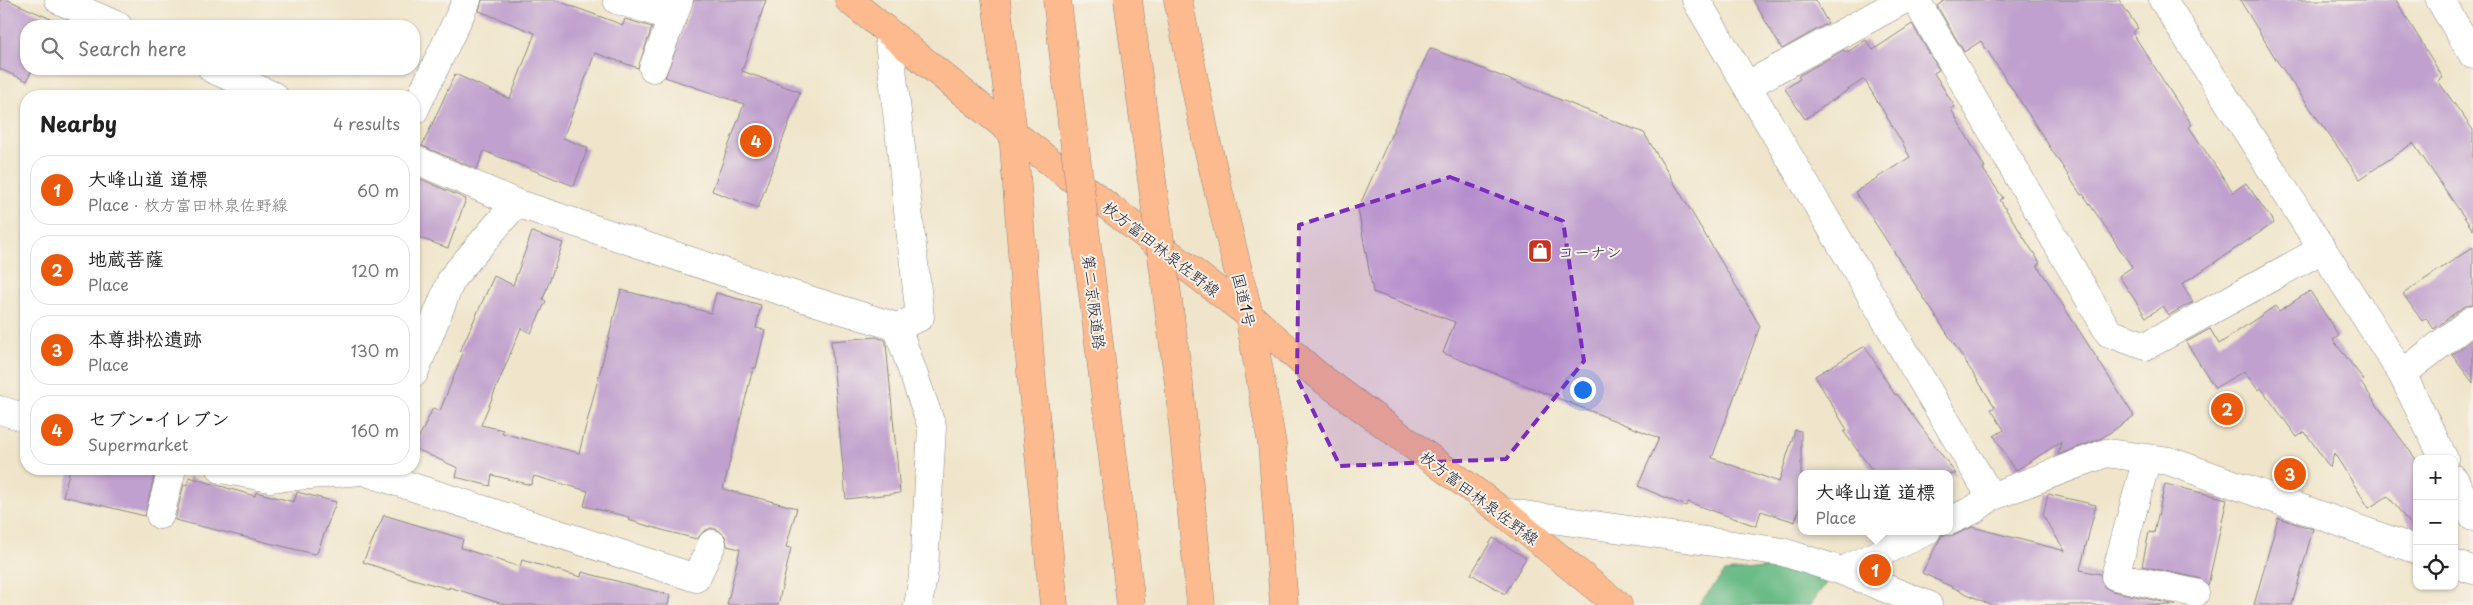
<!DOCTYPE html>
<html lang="en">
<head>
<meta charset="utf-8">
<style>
  :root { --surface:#fff; --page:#f2f2f2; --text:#222; --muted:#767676; --line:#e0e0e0; --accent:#ea580c }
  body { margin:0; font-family:"Playpen Sans","Klee One",sans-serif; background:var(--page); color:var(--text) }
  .controls { position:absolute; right:15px; bottom:15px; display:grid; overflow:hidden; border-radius:10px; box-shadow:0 1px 4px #0004 }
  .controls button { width:45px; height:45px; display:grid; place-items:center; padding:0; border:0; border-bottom:1px solid var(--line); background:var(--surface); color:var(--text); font:25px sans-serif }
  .you { position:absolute; left:1582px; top:389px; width:18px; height:18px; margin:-12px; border:4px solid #fff; border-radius:50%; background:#1a73e8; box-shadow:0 0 0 8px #1a73e833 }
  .badge { display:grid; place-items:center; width:32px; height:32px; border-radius:50%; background:var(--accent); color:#fff; font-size:16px; font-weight:700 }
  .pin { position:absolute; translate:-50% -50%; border:2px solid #fff; box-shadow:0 1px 5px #0006 }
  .popup { position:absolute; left:1798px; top:470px; width:155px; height:65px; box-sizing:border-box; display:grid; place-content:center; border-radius:10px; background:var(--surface); filter:drop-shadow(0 1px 4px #0005); font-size:16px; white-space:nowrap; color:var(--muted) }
  .popup b { font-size:19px; color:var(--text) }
  .popup::after { content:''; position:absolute; left:50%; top:100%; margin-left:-10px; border:10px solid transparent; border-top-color:var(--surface) }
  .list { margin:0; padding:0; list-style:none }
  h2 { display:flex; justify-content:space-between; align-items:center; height:65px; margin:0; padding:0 20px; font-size:21px }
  h2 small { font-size:16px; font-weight:400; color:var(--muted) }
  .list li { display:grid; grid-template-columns:32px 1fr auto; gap:15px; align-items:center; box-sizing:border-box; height:70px; margin:0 10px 10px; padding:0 10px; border:1px solid var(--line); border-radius:20px }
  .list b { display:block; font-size:19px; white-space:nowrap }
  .list p { margin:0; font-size:16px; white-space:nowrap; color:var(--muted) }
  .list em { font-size:16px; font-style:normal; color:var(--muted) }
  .icon { flex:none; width:28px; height:28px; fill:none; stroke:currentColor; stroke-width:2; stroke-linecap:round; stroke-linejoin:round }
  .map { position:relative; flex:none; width:2473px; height:605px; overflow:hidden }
  .search { position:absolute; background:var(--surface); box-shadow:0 1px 4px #0004; left:20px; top:20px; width:400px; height:55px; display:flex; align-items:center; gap:12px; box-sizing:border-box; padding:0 18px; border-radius:20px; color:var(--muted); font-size:19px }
  .panel { position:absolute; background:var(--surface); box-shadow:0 1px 4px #0004; left:20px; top:90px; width:400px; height:385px; border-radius:20px }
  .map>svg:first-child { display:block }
</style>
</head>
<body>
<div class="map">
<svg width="2473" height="605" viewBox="0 0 2473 605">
  <rect width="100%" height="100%" fill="#f7f3e8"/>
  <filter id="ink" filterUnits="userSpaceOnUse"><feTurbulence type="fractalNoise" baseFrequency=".02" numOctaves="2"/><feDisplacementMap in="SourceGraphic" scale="10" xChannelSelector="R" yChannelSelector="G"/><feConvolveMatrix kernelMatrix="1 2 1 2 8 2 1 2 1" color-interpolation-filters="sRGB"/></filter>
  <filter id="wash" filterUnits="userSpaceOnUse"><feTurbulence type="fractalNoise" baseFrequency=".0096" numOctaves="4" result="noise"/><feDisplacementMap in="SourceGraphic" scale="20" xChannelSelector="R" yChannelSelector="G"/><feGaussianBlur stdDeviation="1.12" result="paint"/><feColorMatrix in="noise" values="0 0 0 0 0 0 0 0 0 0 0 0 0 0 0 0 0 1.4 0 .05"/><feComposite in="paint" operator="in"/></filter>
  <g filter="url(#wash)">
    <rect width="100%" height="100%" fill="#f0e5ca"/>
    <path fill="#6abb86" stroke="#466e60" d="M1782,566L1817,574L1826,583L1810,605H1698L1725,572Z"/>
    <g id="blocks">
      <path fill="#c0a0ce" d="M0,0H8L53,20L51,26H26V69H32L27,81L0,69Z
        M482,0H555L623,25L625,19L652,27L638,68L595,53L563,138L588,148L574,186L484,151L477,169L422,146L455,74L510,99L535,33L479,11Z
        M694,0H766L742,71L800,92L758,208L712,191L744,104L665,77Z
        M1753,0H1815L1828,23L1782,49Z
        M1945,0H2119L2138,28L2132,32L2192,125L2189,127L2233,192L2246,183L2274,223L2182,284L2193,302L2169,315L2163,306L2146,317L2119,276L2132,267L2083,194L2081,195L1981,41L1964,52L1937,6Z
        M2240,0H2396L2443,78L2438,81L2473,130V230L2413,143L2360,179L2277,61Z
        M1912,24L1939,70L1934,73L1955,107L1951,109L1985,168L1983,169L2003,198L2000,200L2040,263L2037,265L2134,416L2102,438L2058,455L2061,442L2015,471L1994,436L2004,430L1991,409L1995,407L1855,192L1910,157L1903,144L1864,79L1805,119L1785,89L1800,79L1798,76L1844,50L1846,53L1866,40L1873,50Z
        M1430,48L1644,133L1760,326L1712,458L1779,482L1795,430L1801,431V503L1795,522L1761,511L1756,526L1688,502L1686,506L1638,486L1659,438L1443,353L1455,322L1373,292L1358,209Z
        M414,176L466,199L448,248L414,236Z
        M532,232L563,243L543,299L546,301L531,333L521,328L481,425L503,430L502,433L579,453L621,290L711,313L716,293L761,305L756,328L765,330L756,368H753L723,489L797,508L786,547L791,548L778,605H727L740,549L727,546L725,536L718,530L711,528L704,531L697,539L669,532L628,520L629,517L584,506L588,491L534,476L531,485L492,475L490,486L456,477L458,468L414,448L433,408L440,411L463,353L460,351L494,276L513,285Z
        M2473,247V304L2463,307L2434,329L2426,318L2422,321L2403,294Z
        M2310,291L2339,336L2333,340L2364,380L2361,383L2417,461V533L2388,496L2369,508L2334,453L2330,468L2305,432L2297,437L2261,388L2258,390L2244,371L2215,388L2186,342L2210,329L2219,344L2275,306L2279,311Z
        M876,337L885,340L886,343L900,493L846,499L831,341Z
        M2473,339V383L2452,355Z
        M1865,346L1895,395L1897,394L1956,474H1875L1844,432L1847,430L1815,376Z
        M70,469H124L154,476L145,516L63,496Z
        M189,477L255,496L256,492L294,502L297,492L336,502L317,553L314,554L175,520L184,484L187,485Z
        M2165,484L2227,499L2208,585L2198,578L2142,566L2149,532L2154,533Z
        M2048,494L2096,505L2080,570L2100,574L2104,587L2112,591L2176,605H1991L1922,573L1942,535H1955L1972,527L2065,551L2043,516Z
        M384,515L463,539L461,548L520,567L522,560L581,577L582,572L670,595L668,605H506L449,587V589L413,579L363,562Z
        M2278,518L2313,529L2292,605H2254Z
        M1493,538L1526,558L1505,594L1471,574Z"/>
    </g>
  </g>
  <g filter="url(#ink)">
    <use href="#blocks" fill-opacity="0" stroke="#898482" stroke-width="1"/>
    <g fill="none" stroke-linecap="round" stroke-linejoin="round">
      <defs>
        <path id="minor" d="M59,0L118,26
          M617,0L673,17L679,0
          M1696,0L1991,497
          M1916,0L2109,333L2146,346L2323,249
          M2163,0L2402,374L2444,459
          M2440,0L2473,55
          M653,68L673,17
          M212,69L274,96
          M1748,85L1903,0
          M414,111L467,0
          M414,159L516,203L784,292L897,327L920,317L888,32
          M897,327L932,427L924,571L918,605
          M414,373L452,278L516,203
          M2402,374L2473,319
          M0,410L26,418
          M2147,458L2115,576L2195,593
          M221,469L270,478L363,471L364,469
          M363,471L696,578L712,544
          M2454,479L2473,517
          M1503,512L1783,552L1842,571L1927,531
          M160,515L172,469
          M1949,521L1973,510L1991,497L2106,453L2169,461L2417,550
          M2454,564L2473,570
          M1842,571L1928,605"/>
        <path id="major" d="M849,0L1013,133L1249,315L1316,374L1503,512L1618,605"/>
        <path id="highway" d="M996,0L1013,133L1031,372L1054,605
          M1178,0L1207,144L1249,315L1272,444L1284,605"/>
      </defs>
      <use href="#minor" stroke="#898482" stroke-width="29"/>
      <use href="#major" stroke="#898482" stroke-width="29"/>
      <use href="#highway" stroke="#898482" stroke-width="29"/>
      <use href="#minor" stroke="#fff" stroke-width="28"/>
      <use href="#major" stroke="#fcba8e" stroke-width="28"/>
      <use href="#highway" stroke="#fcba8e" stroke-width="28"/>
      <defs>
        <path id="highway-bridge" d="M1057,0L1131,605
          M1128,0L1179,384L1201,605"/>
      </defs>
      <use href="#highway-bridge" stroke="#898482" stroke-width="29" stroke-linecap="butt"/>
      <use href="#highway-bridge" stroke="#fcba8e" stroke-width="28"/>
    </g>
  </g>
  <path fill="#7b2cbf" fill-opacity="0.2" stroke="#7b2cbf" stroke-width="4" stroke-dasharray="10 6" stroke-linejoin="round" d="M1450,177L1563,221L1584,361L1506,459L1340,466L1297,378L1299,225Z"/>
  <defs>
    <symbol id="shop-square" viewBox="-11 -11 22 22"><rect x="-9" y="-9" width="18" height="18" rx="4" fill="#c8321e" stroke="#f7f3e8"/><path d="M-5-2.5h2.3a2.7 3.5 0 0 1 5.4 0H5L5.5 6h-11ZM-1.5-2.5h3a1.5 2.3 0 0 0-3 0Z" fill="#fff"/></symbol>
  </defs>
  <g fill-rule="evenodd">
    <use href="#shop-square" x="1526" y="237" width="28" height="28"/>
  </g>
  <g text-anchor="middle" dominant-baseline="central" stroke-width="4" stroke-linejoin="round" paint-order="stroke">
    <g font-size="16" fill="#22223b" stroke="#f7f3e8">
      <text transform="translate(1162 248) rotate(38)">枚方富田林泉佐野線</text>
      <text transform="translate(1245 300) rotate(77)">国道1号</text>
      <text transform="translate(1095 302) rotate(83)">第二京阪道路</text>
      <text transform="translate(1480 497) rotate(37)">枚方富田林泉佐野線</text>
    </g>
    <g font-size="16" fill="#22223b" stroke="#f7f3e8" text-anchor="start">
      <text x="1558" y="251">コーナン</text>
    </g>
  </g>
</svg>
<div class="controls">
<button>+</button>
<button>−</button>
<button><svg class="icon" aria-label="locate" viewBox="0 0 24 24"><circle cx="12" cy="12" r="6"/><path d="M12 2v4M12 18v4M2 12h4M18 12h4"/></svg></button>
</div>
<div class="you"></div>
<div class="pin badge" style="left:1875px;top:570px">1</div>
<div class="popup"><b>大峰山道 道標</b>Place</div>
<div class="pin badge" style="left:2227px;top:409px">2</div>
<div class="pin badge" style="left:2290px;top:474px">3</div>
<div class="pin badge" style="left:756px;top:141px">4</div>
<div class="search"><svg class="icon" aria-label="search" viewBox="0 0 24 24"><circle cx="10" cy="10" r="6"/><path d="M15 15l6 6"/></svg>Search here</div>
<section class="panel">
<h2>Nearby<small>4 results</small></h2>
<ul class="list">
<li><span class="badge">1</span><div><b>大峰山道 道標</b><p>Place · 枚方富田林泉佐野線</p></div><em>60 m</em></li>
<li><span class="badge">2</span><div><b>地蔵菩薩</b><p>Place</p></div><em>120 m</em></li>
<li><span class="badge">3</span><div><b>本尊掛松遺跡</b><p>Place</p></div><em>130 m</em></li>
<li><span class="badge">4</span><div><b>セブン-イレブン</b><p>Supermarket</p></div><em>160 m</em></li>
</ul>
</section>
</div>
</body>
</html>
